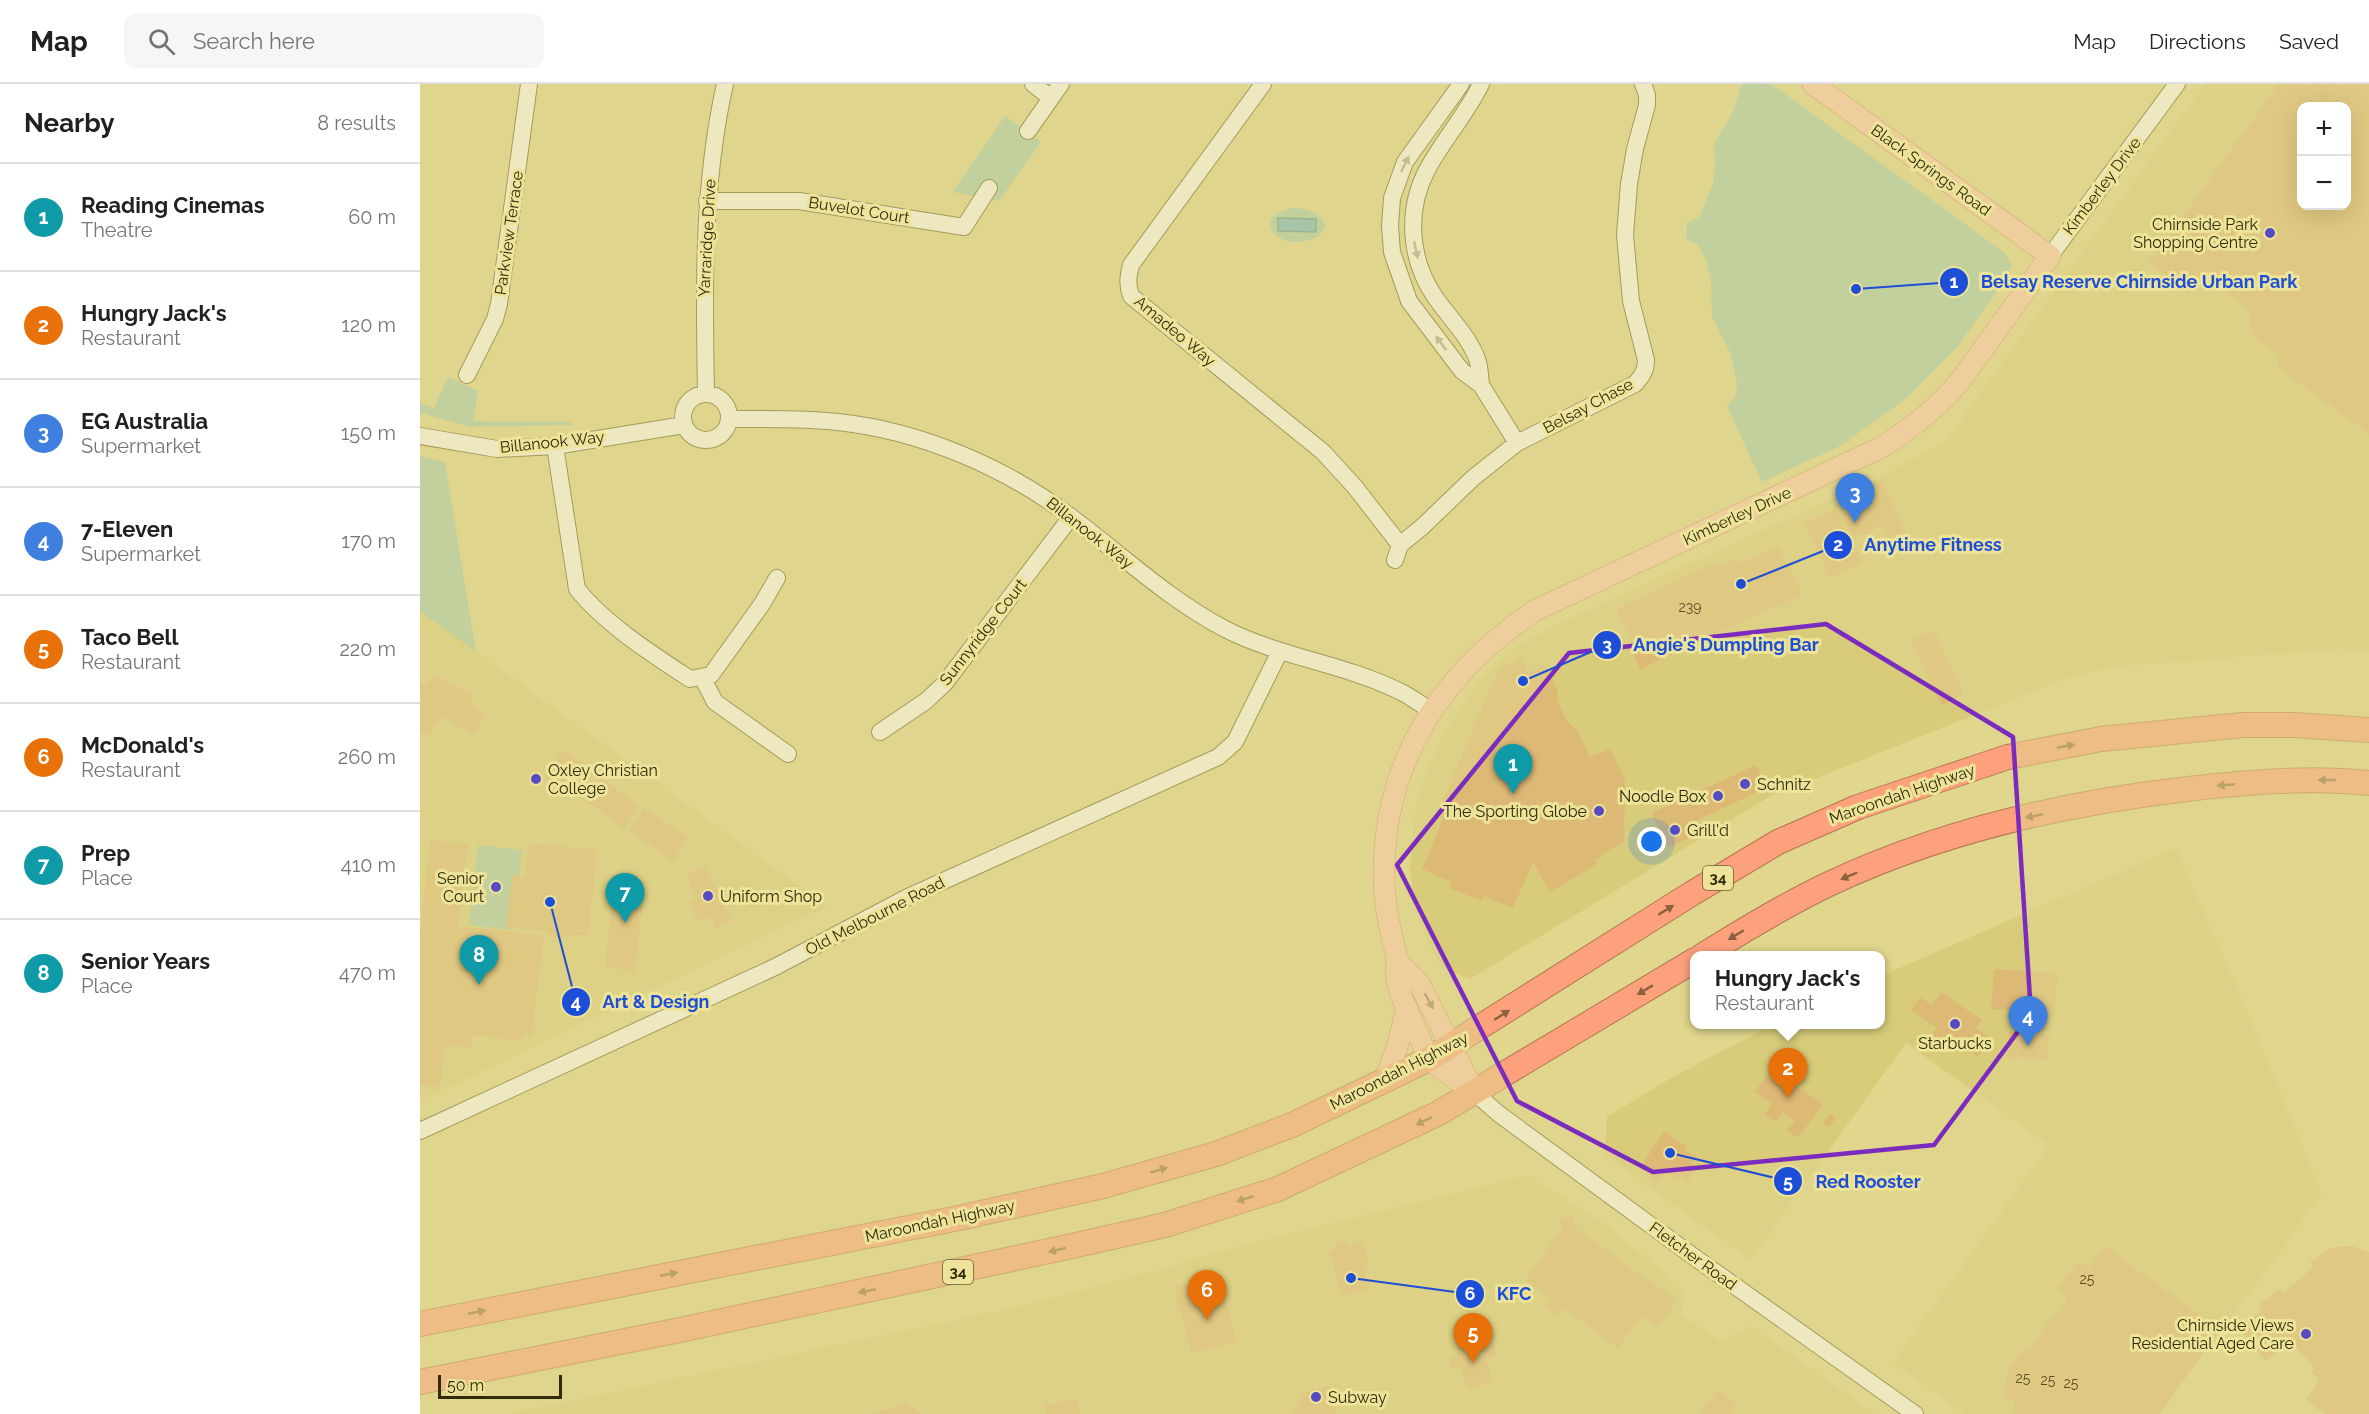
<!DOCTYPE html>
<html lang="en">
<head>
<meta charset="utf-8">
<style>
  :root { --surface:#fff; --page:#f6f6f6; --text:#202124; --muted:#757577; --line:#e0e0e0; --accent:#0f766e }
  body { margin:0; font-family:Raleway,sans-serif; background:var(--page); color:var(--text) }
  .controls { position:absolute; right:18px; top:18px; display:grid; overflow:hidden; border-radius:12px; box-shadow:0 6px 24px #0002 }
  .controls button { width:54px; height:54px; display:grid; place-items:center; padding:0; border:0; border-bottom:2px solid var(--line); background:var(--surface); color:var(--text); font:30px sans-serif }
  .scale { position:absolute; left:18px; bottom:15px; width:124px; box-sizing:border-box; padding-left:6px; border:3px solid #2f2b0c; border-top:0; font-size:16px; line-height:21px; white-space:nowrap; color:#2f2b0c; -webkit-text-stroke:4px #ede399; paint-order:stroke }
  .you { position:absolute; left:1232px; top:758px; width:21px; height:21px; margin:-15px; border:4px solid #fff; border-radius:50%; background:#1a73e8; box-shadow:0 0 0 9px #1a73e833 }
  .badge { display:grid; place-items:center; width:39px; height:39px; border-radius:50%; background:var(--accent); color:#fff; font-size:20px; font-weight:700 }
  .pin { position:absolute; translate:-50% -50px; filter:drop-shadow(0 2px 3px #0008) }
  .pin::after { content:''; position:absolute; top:32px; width:21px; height:18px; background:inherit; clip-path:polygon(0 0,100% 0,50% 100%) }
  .popup { position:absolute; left:1270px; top:867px; width:195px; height:78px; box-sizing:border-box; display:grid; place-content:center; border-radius:12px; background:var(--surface); filter:drop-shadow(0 2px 4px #0005); font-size:20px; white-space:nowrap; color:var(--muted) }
  .popup b { font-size:22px; color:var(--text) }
  .popup::after { content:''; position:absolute; left:50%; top:100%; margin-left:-12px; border:12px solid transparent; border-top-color:var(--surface) }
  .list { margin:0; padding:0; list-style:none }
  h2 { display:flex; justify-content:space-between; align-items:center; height:78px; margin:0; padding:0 24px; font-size:26px }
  h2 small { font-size:20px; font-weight:400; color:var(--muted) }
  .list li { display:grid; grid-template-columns:39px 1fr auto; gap:18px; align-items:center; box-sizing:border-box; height:108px; padding:0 24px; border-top:2px solid var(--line) }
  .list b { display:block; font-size:22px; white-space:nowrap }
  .list p { margin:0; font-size:20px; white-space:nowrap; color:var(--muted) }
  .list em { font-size:20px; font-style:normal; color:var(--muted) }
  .icon { flex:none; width:33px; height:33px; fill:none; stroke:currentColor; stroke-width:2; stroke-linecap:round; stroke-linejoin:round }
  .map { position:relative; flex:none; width:1949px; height:1330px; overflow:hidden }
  header { display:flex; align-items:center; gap:36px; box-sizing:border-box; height:84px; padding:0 30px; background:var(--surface); border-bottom:2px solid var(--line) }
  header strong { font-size:28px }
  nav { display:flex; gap:33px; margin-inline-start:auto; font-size:21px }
  .search { width:420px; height:54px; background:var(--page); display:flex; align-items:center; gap:15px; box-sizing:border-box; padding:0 21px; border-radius:12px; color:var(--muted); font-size:22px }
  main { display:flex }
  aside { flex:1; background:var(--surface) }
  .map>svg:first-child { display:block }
</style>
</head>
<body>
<header>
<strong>Map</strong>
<div class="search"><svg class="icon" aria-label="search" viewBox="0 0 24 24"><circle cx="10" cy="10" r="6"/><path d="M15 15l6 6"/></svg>Search here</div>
<nav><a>Map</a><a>Directions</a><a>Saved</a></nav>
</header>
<main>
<aside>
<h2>Nearby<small>8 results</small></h2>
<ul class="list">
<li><span class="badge" style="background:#0f9aa8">1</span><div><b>Reading Cinemas</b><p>Theatre</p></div><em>60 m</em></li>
<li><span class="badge" style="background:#e8710a">2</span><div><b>Hungry Jack's</b><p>Restaurant</p></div><em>120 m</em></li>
<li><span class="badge" style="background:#3f7fe0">3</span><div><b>EG Australia</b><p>Supermarket</p></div><em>150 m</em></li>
<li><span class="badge" style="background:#3f7fe0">4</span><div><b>7-Eleven</b><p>Supermarket</p></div><em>170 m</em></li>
<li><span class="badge" style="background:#e8710a">5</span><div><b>Taco Bell</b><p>Restaurant</p></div><em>220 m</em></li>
<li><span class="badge" style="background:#e8710a">6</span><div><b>McDonald's</b><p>Restaurant</p></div><em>260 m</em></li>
<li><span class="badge" style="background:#0f9aa8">7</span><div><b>Prep</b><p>Place</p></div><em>410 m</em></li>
<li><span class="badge" style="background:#0f9aa8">8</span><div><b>Senior Years</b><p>Place</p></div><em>470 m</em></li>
</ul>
</aside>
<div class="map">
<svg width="1949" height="1330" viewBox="0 0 1949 1330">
  <rect width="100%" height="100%" fill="#e0d68c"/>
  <path fill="#d8cc7a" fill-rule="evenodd" d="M1785,0H1949V568L1918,565L1691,583L1645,595L1349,713L1050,895L1021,884L1008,858L995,824L990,785L997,712L1021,654L1064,591L1101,560L1140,539L1464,391L1525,358ZM1882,22H1926V122H1882Z
    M0,527L407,822L0,1017Z
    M1756,764L1827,927L1902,1110L1739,1330H1544L1473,1279L1629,1061L1486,959L1330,1176L1185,1071L1187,1033L1251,994L1352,941L1461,940V892Z
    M1108,1091L1183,1139L1240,1185L1256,1204L1265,1206L1261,1230L1302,1259L1330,1241L1455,1330H89L589,1225L732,1188L813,1164Z"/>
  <path fill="#9bcab1" d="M1322,0H1351L1585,169L1592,182L1585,197L1537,263L1487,314L1420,362L1342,398L1307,322L1317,311L1316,294L1310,268L1292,233L1291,194L1286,176L1278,160L1266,155L1267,139L1279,134L1293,100L1295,81L1294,61L1313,28Z
    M585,32L621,58L579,117L533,108Z
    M875,124C888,125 899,128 905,141C903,150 898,154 889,156C855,166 829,131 875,124Z
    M28,293L58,307L53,337L150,338L151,341L51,343L0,329V319L14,324Z
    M0,372L25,378L56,568L0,527Z
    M58,761L102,766L93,846L49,841Z"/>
  <path fill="#5fb1cc" stroke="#518992" stroke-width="1.5" d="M858,134L896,135V148L858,147Z"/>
  <path fill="#ddb976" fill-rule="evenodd" d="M1859,0H1949V350L1866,289V286L1857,283L1858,274L1862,273L1832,251L1829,225L1784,190L1770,209L1729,179ZM1882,22H1926V122H1882Z
    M1462,396L1485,446L1468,454L1462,441L1433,455L1421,430L1436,423L1439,429L1454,423L1445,404Z
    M1416,424L1442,479L1410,494L1384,439Z
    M1358,462L1366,480L1368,479L1383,510L1220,585L1212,567L1215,565L1196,525L1292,480L1294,484L1317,474L1320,479Z
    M1514,546L1544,610L1522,621L1491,557Z
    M1101,574L1108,589L1125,581L1137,604L1138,618L1142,627L1148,638L1158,647L1170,673L1190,665L1205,696L1204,757L1175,776L1177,780L1130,808L1113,778L1093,824L1064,812L1062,817L1029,804L1031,798L1002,785L1026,728L1019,726L1078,586Z
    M13,590L55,611L50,620L66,630L54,651L21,632L8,652L0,648V599L6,602Z
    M143,666L167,682L147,711L124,695Z
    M1336,681L1346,704L1267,741L1273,752L1248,764L1232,729Z
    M179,693L219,721L204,744L164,716Z
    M224,724L268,754L253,777L209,747Z
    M10,756L48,760L38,842L124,852L112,951L103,950L102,957L52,951L51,964L25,961L20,1002L0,1000V847Z
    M109,759L177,766L168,852L151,850L150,855L130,853V848L86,843L92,791L106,793Z
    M285,782L312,837L296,844L292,833L278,838L269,818L276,815L266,790Z
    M195,792L225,796L215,887L185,883Z
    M1574,885L1638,889L1634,930L1609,928L1607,949L1629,951L1628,976L1587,973L1589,948H1595L1597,927L1571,925Z
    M1521,908L1562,936L1556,944L1571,954L1558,973L1528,951L1520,962L1509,955L1517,944L1491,926L1500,913L1512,921Z
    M1359,989L1403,1021L1378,1054L1367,1046L1375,1037L1363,1028L1356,1038L1344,1030L1352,1020L1335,1008L1346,992L1353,997Z
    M1410,1030L1416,1034L1409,1043L1403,1039Z
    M1244,1047L1267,1063L1265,1066L1276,1073L1271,1079L1277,1083L1268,1097L1261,1092L1257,1097L1246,1089L1239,1098L1220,1084Z
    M1153,1133L1154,1143L1257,1217L1238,1242L1222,1231L1198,1264L1143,1224L1137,1232L1125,1223L1131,1215L1105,1196L1142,1145L1140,1135Z
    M926,1156L928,1162L943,1157L950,1181L943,1183L949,1205L922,1212L909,1167L916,1165L914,1159Z
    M1685,1162L1800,1246L1739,1330H1605L1593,1328L1595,1317L1583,1315L1588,1286L1605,1263L1609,1266L1636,1228L1640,1231L1648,1212L1638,1204L1659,1177L1669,1184Z
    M1932,1162L1949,1168V1330H1906L1886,1316L1899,1297L1891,1287L1894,1284L1870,1256L1845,1277L1819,1243L1842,1227L1839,1221L1859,1205L1863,1209L1893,1183L1890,1178L1910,1164Z
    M800,1192L817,1258L771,1270L754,1203Z
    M1072,1254L1076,1272L1066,1275L1072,1299L1047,1305L1041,1283L1032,1286L1029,1275L1038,1273L1036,1262Z
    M909,1302L916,1330H872L883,1309Z
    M1297,1306L1317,1321L1310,1330H1280Z
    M657,1315L660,1330H627L625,1321Z
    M484,1319L502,1330H451Z"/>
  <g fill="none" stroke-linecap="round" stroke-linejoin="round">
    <defs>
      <path id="minor" d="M613,0L631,14
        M843,0L711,181C708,193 707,200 711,212L903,368L935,403L980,461
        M1041,0L985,78L972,114L970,142L972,168L989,217L1042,287L1061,301L1097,359
        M608,47L641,0
        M287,117H379L544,143L569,104
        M1630,172L1757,0
        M47,291L75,235L79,220L109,0
        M1061,301C1060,293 1060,285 1058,278C1052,256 1028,232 1015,213C989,175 986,126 1007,86C1023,56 1046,31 1061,0
        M263 333a23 23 0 1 1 46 0a23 23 0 1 1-46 0Z
        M286,310C284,206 282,102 305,0
        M310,335C346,335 383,334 418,338C501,347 585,383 651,433C702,471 748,515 805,545C860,573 924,580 979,607C990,612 1000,620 1010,626
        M0,352L77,365L135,362L264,341
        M135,362L157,505C185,540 232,570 270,595L291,591L342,520L357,494
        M975,476L980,461L1002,443L1053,394L1097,359L1215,300C1222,292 1226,287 1226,276L1211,217L1205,151L1209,100L1215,65L1227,21V11L1223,0
        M282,593L295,618L368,670
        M460,648L506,617L525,599L651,433
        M1055,1009L1079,1030L1270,1170L1495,1330
        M0,1047L355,883L488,813L798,673L815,658L860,567"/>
      <path id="major" d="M978,878L999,899L1053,1006
        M965,996L977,963L987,924
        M1055,1009C1041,998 1024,988 1011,976C1007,972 979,910 978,901C975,891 978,880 976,870C970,845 964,819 964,793C963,677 1021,590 1114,527L1464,362C1493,342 1518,324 1540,297L1630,172L1393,0"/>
      <path id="highway" d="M1282,872C1324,846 1365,821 1409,800C1521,747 1645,719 1768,705C1828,698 1889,693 1949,699
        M0,1240L539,1134L683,1102L796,1070L872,1041L1009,975L1271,810L1358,758L1438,723L1588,673L1681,655L1823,641H1874L1949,646
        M0,1298L260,1246L643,1164L745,1141L858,1105L1019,1029L1275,876"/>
    </defs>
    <use href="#minor" stroke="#5c551d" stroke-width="18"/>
    <use href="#major" stroke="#b57755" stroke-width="22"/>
    <use href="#highway" stroke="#b57755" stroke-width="26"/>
    <use href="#minor" stroke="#fff" stroke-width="16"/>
    <use href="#major" stroke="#fec6b0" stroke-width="21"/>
    <use href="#highway" stroke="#fda07c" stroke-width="24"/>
  </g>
  <defs><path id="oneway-solid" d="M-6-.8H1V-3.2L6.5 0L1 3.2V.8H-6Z" transform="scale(1.5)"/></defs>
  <g fill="#a1a092">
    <use href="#oneway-solid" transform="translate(985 80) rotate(-64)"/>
    <use href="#oneway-solid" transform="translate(996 166) rotate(78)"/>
    <use href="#oneway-solid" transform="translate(1021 259) rotate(-127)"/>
  </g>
  <g fill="#8c603e">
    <use href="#oneway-solid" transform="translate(1646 662) rotate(-11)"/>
    <use href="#oneway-solid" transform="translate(1907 696) rotate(180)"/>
    <use href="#oneway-solid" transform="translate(1806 701) rotate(175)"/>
    <use href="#oneway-solid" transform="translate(1614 732) rotate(168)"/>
    <use href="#oneway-solid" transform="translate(1429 792) rotate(157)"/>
    <use href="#oneway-solid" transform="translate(1246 826) rotate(-32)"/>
    <use href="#oneway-solid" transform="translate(1316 851) rotate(149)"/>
    <use href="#oneway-solid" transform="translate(1225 906) rotate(149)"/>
    <use href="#oneway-solid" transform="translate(1082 931) rotate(-32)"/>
    <use href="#oneway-solid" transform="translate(1004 1037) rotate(154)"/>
    <use href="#oneway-solid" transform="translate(739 1086) rotate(-16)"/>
    <use href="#oneway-solid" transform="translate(825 1115) rotate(162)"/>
    <use href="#oneway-solid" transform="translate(637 1166) rotate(167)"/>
    <use href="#oneway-solid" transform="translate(249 1190) rotate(-11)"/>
    <use href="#oneway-solid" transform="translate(447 1207) rotate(168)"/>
    <use href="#oneway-solid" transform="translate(57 1228) rotate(-11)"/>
  </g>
  <use fill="#96785e" href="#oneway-solid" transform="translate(1009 917) rotate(60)"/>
  <path d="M0 0H1949V1330H0ZM1406,540L1593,653L1611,930L1514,1061L1233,1088L1097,1017L977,781L1149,569Z" fill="#e0d68c" fill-opacity=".55" fill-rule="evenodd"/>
  <path fill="none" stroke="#7b2cbf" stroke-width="4.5" stroke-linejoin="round" d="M1406,540L1593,653L1611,930L1514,1061L1233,1088L1097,1017L977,781L1149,569Z"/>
  <g fill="#564bc2" stroke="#ede399" stroke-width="2">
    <circle cx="1850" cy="149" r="6"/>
    <circle cx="116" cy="695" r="6"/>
    <circle cx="1325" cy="700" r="6"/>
    <circle cx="1298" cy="712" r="6"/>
    <circle cx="1179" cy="727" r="6"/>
    <circle cx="1255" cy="746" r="6"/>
    <circle cx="76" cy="803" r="6"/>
    <circle cx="288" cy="812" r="6"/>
    <circle cx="1535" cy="940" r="6"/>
    <circle cx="1886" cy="1250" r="6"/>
    <circle cx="896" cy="1313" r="6"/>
  </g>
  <g text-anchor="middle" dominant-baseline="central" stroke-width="6" stroke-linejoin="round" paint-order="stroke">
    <g font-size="14" fill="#5a4e26">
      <text x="1270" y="523">239</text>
      <text x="1667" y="1195">25</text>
      <text x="1603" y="1294">25</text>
      <text x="1628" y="1296">25</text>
      <text x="1651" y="1299">25</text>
    </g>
    <g fill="#ede399" stroke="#686236" stroke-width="1.5">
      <rect x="1283" y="782" width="30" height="24" rx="4.5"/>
      <rect x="523" y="1176" width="30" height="24" rx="4.5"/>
    </g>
    <g font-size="15" font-weight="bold" fill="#2f2b0c">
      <text x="1298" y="794">34</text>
      <text x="538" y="1188">34</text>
    </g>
    <g font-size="16" fill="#2f2b0c" stroke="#ede399">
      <text transform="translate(1511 86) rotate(36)">Black Springs Road</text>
      <text transform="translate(1682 102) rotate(-53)">Kimberley Drive</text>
      <text transform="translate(439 126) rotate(9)">Buvelot Court</text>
      <text transform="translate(89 149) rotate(-82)">Parkview Terrace</text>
      <text transform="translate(287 154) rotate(-87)">Yarraridge Drive</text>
      <text transform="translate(755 247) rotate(40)">Amadeo Way</text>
      <text transform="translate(1168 322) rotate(-28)">Belsay Chase</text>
      <text transform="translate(132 358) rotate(-6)">Billanook Way</text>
      <text transform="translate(1317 432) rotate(-25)">Kimberley Drive</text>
      <text transform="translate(670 449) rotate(38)">Billanook Way</text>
      <text transform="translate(563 548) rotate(-52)">Sunnyridge Court</text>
      <text transform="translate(1482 710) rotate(-19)">Maroondah Highway</text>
      <text transform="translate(455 832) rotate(-27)">Old Melbourne Road</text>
      <text transform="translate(979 987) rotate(-27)">Maroondah Highway</text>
      <text transform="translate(520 1137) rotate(-12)">Maroondah Highway</text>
      <text transform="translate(1273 1172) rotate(36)">Fletcher Road</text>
    </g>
    <g font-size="16" fill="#2f2b0c" stroke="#ede399" text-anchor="end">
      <text x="1838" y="140">Chirnside Park<tspan x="1838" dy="18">Shopping Centre</tspan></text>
      <text x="128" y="686" text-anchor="start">Oxley Christian<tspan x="128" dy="18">College</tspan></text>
      <text x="1337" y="700" text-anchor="start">Schnitz</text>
      <text x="1286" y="712">Noodle Box</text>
      <text x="1167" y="727">The Sporting Globe</text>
      <text x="1267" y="746" text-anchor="start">Grill'd</text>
      <text x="64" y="794">Senior<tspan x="64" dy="18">Court</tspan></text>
      <text x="300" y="812" text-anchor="start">Uniform Shop</text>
      <text x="1535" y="959" text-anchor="middle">Starbucks</text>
      <text x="1874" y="1241">Chirnside Views<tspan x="1874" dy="18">Residential Aged Care</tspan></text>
      <text x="908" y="1313" text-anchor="start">Subway</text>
    </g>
  </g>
  <path fill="none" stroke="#1d4ed8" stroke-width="2" d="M1436 205L1534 198M1321 500L1418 461M1103 597L1187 561M130 818L156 918M1250 1069L1368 1097M931 1194L1050 1210"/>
  <g fill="#1d4ed8" stroke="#ede399" stroke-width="2">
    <circle cx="1436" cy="205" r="6"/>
    <circle cx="1321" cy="500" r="6"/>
    <circle cx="1103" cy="597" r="6"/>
    <circle cx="130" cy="818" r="6"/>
    <circle cx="1250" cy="1069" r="6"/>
    <circle cx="931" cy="1194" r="6"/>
    <circle cx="1534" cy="198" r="15"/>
    <circle cx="1418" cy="461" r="15"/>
    <circle cx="1187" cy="561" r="15"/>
    <circle cx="156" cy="918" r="15"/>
    <circle cx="1368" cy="1097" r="15"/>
    <circle cx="1050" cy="1210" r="15"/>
  </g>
  <g font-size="18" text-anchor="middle" font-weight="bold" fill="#fff">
    <text x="1534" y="204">1</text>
    <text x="1418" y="467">2</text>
    <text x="1187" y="567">3</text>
    <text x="156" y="924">4</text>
    <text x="1368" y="1104">5</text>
    <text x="1050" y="1216">6</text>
  </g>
  <g font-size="18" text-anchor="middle" font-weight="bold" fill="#1d4ed8" stroke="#ede399" stroke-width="6" stroke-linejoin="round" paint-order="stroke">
    <text x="1719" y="204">Belsay Reserve Chirnside Urban Park</text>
    <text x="1513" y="467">Anytime Fitness</text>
    <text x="1306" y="567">Angie's Dumpling Bar</text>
    <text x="236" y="924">Art &amp; Design</text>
    <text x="1448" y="1104">Red Rooster</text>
    <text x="1094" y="1216">KFC</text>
  </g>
</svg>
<div class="controls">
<button>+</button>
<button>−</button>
</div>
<div class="scale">50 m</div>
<div class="you"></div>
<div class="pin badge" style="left:1093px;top:710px;background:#0f9aa8">1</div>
<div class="pin badge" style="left:1368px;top:1014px;background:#e8710a">2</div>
<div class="popup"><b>Hungry Jack's</b>Restaurant</div>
<div class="pin badge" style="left:1435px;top:439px;background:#3f7fe0">3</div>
<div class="pin badge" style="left:1608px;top:962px;background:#3f7fe0">4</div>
<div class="pin badge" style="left:1053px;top:1279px;background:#e8710a">5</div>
<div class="pin badge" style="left:787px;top:1236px;background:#e8710a">6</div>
<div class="pin badge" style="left:205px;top:839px;background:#0f9aa8">7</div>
<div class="pin badge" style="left:59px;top:901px;background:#0f9aa8">8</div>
</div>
</main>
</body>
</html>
